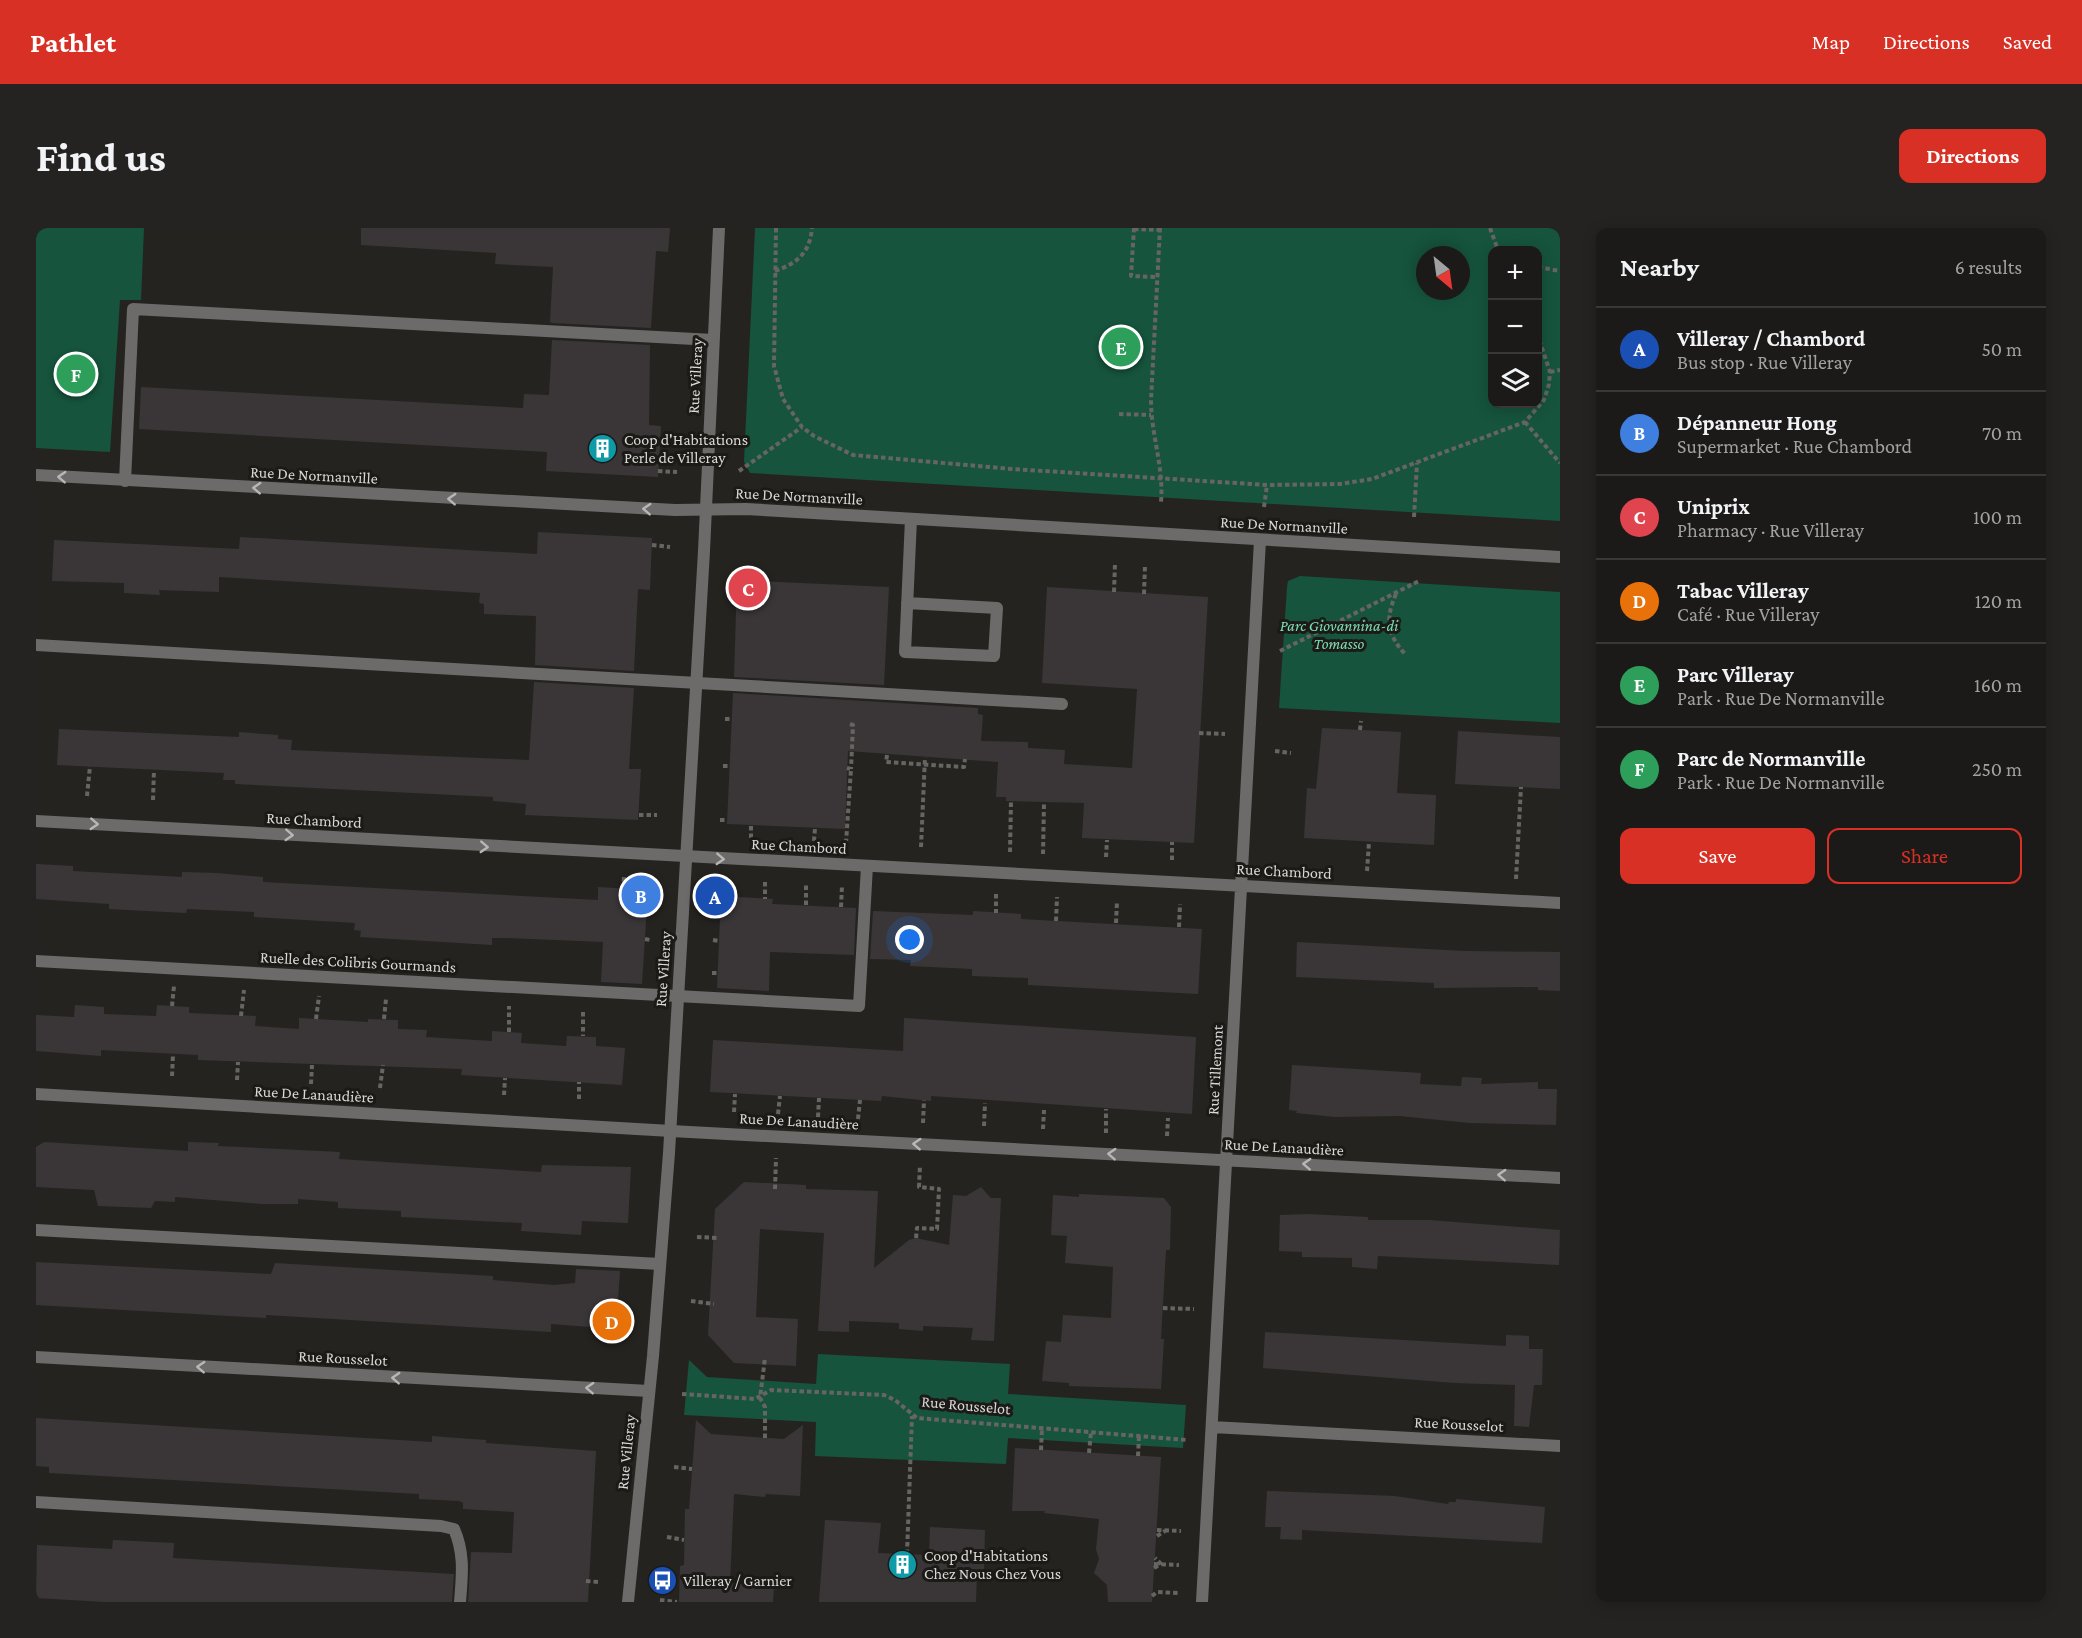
<!DOCTYPE html>
<html lang="en">
<head>
<meta charset="utf-8">
<style>
  :root { --surface:#1c1a18; --page:#252321; --text:#f1f3f6; --muted:#a0a1a2; --line:#3a3837; --accent:#d93025 }
  body { margin:0; font-family:"Crimson Pro",serif; background:var(--page); color:var(--text) }
  .controls { position:absolute; right:18px; top:18px; display:grid; overflow:hidden; border-radius:12px; box-shadow:0 3px 15px #0003 }
  .controls button { width:54px; height:54px; display:grid; place-items:center; padding:0; border:0; border-bottom:2px solid var(--line); background:var(--surface); color:var(--text); font:30px sans-serif }
  .compass { position:absolute; left:1380px; top:18px; width:54px; height:54px; border-radius:50%; background:var(--surface); box-shadow:0 3px 15px #0003; rotate:151deg }
  .you { position:absolute; left:874px; top:712px; width:21px; height:21px; margin:-15px; border:4px solid #fff; border-radius:50%; background:#1a73e8; box-shadow:0 0 0 9px #1a73e833 }
  .badge { display:grid; place-items:center; width:39px; height:39px; border-radius:50%; background:var(--accent); color:#fff; font-size:20px; font-weight:700 }
  .pin { position:absolute; translate:-50% -50%; border:3px solid #fff; box-shadow:0 2px 6px #0006 }
  .list { margin:0; padding:0; list-style:none }
  h2 { display:flex; justify-content:space-between; align-items:center; height:78px; margin:0; padding:0 24px; font-size:26px }
  h2 small { font-size:20px; font-weight:400; color:var(--muted) }
  .list li { display:grid; grid-template-columns:39px 1fr auto; gap:18px; align-items:center; box-sizing:border-box; height:84px; padding:0 24px; border-top:2px solid var(--line) }
  .list b { display:block; font-size:22px; white-space:nowrap }
  .list p { margin:0; font-size:20px; white-space:nowrap; color:var(--muted) }
  .list em { font-size:20px; font-style:normal; color:var(--muted) }
  .actions { display:flex; gap:12px; padding:18px 24px }
  .actions a { flex:1; padding:14px 0; border:2px solid var(--accent); border-radius:12px; text-align:center; font-size:21px; color:var(--accent) }
  .actions .main { background:var(--accent); color:#fff }
  .icon { flex:none; width:33px; height:33px; fill:none; stroke:currentColor; stroke-width:2; stroke-linecap:round; stroke-linejoin:round }
  .map { position:relative; flex:none; width:1524px; height:1374px; overflow:hidden; border-radius:12px }
  header { display:flex; align-items:center; gap:36px; box-sizing:border-box; height:84px; padding:0 30px; background:var(--accent); color:#fff }
  header strong { font-size:28px }
  nav { display:flex; gap:33px; margin-inline-start:auto; font-size:21px }
  .intro { display:flex; align-items:center; justify-content:space-between; box-sizing:border-box; height:144px; padding:0 36px }
  h1 { margin:0; font-size:42px }
  .button { padding:15px 27px; border-radius:12px; background:var(--accent); color:#fff; font-size:21px; font-weight:700 }
  main { display:flex; gap:36px; padding:0 36px }
  aside { flex:1; background:var(--surface); border-radius:12px; box-shadow:0 3px 15px #0003 }
  .map>svg:first-child { display:block }
</style>
</head>
<body>
<header>
<strong>Pathlet</strong>
<nav><a>Map</a><a>Directions</a><a>Saved</a></nav>
</header>
<div class="intro"><h1>Find us</h1><a class="button">Directions</a></div>
<main>
<div class="map">
<svg width="1524" height="1374" viewBox="0 0 1524 1374">
  <rect width="100%" height="100%" fill="#252320"/>
  <path fill="#16543d" fill-rule="evenodd" d="M0,0H108L105,72H84L74,224L0,220Z
    M719,0H1524V293L714,245L708,234ZM1456,22H1502V176H1456ZM1389,27H1425V63H1389Z
    M1264,348L1524,364V495L1243,480L1251,359L1252,353Z
    M782,1126L974,1136L972,1166L1150,1177L1147,1220L972,1210L970,1236L779,1228L780,1194L648,1187L653,1132L671,1149L780,1156Z"/>
  <path fill="#3a3637" d="M325,0H634L632,24L620,23L615,100L516,95L514,94L517,39L459,36L460,25L325,17Z
    M516,112L614,117L613,197L625,198L622,249L510,243L511,224L103,201L105,159L487,180L488,166L513,167Z
    M502,304L616,310L614,362L602,361L598,443L499,437L500,388L448,386V376L443,375L444,365L183,349V364L123,362L124,367L88,365V355L16,353L18,312L203,321L204,309L501,326Z
    M701,352L853,359L848,457L698,449Z
    M1011,359L1172,369L1158,615L1046,610L1048,575L970,573V569H960L962,534L812,523L809,601L691,596L697,465L942,480V486L947,487L945,513L992,514V520L1029,522L1028,536L1096,540L1101,461L1006,455Z
    M498,454L598,460L593,541H605L602,592L489,587L490,576L457,573V569L199,556V552H187L188,545L21,537L23,501L203,509V504L242,507V511L256,512L255,522L493,532Z
    M1286,500L1365,504L1361,565L1400,567L1398,617L1268,610L1271,560L1280,561Z
    M1422,503L1524,509V561L1419,556Z
    M0,636L37,638V643L146,649V644L181,645L227,649V654L562,672V659L612,662L606,756L565,754L567,714L470,710H456V717L324,709L325,703L318,702L319,695L218,689V684L151,681L150,685L73,681V676L0,671Z
    M685,668L737,671L736,676L820,680L818,727L734,724L733,763L681,760Z
    M837,683L937,687V683L985,686V691L1166,701L1162,766L992,757V750L936,748V741L874,738L875,732L834,731Z
    M1261,714L1429,723L1524,724V763L1502,762V759L1398,760V755L1260,749Z
    M39,777L68,779V786L120,788L121,777L153,779V785L220,788L219,798L263,801V790L332,794V791L362,792V801L391,802L390,809L456,813V803L486,805L485,815L530,818L531,808L560,809V818L589,820L586,857L425,847L426,841L162,832V827L65,822V828L0,823V787L38,789Z
    M868,790L1160,809L1156,886L895,868V873L846,868L845,873L674,864L677,812L867,823Z
    M1256,837L1385,845L1384,856L1425,858L1426,849L1446,850L1445,856L1502,854V861H1521L1520,897L1434,895L1363,888L1299,889L1260,885L1261,883L1253,882Z
    M8,914L152,923V914L183,915L182,918L304,924L303,931L505,944L506,937L595,939L592,995L546,993L545,1007L485,1003L486,995L365,989V983L302,980V974L262,971V976H226L139,969V974L119,973L115,980L62,978L58,962L0,959V919Z
    M708,954L770,957V961L842,963L838,1040L873,1012L880,1010L913,1017L917,967L930,968L945,959L955,970H965L958,1113L935,1112L937,1100L887,1098V1103L863,1101V1095L813,1093V1104L782,1103L788,1005L724,1001L720,1089L762,1091L760,1138L698,1135L672,1107L679,981Z
    M1043,966L1128,970L1135,979L1134,1022H1130L1125,1111H1128L1125,1161L1033,1158V1155L1006,1153L1010,1113L1025,1114L1027,1087L1075,1090L1077,1039L1029,1035L1031,1008L1015,1007L1017,967L1043,969Z
    M1272,986L1332,989V992H1393L1524,1002L1523,1037L1342,1028L1341,1041L1316,1039V1030L1266,1029V1024L1243,1023L1244,987Z
    M0,1034L235,1046L239,1035L457,1048V1052L518,1057L539,1055L540,1041L584,1043L580,1101L515,1096V1104L230,1087V1090L0,1077Z
    M1229,1104L1470,1118V1107L1493,1108V1121H1507L1506,1157H1498L1493,1199L1478,1198L1479,1157L1419,1155L1227,1140Z
    M0,1190L396,1214V1208L408,1209L450,1212V1215L560,1223L552,1374H432L435,1324L476,1325L478,1284L427,1281V1275L423,1273L383,1271V1266L13,1245V1239L0,1238Z
    M660,1192L675,1206L748,1211L767,1197L764,1268L730,1266L729,1269L698,1266L694,1355L738,1358L737,1374H643L644,1338L648,1337L649,1281H653Z
    M979,1220L1125,1229L1116,1374H1072L1071,1357L1058,1345L1063,1331L1060,1321L1063,1291L1008,1285L1009,1283H976Z
    M1231,1263L1359,1268L1412,1276L1413,1274H1420V1271L1509,1279L1506,1315L1266,1302V1312L1244,1311L1245,1299H1229Z
    M789,1292L845,1295L842,1325L893,1327L894,1299L949,1302L948,1344H941L940,1374H783Z
    M77,1312L138,1315L137,1330L418,1346L416,1374H69L0,1370L1,1317L76,1321Z"/>
  <g fill="none" stroke-linecap="round" stroke-linejoin="round">
    <path stroke="#676562" stroke-width="4" stroke-dasharray="4.5 3" stroke-linecap="butt" d="M740,0L738,138L747,171L766,199L778,208L817,227L976,241L1231,257L1304,256L1336,251L1489,194L1508,172L1513,156L1514,144L1502,108
      M1098,0L1095,48L1121,49
      M1124,0L1115,172C1115,207 1128,239 1125,274
      M1454,0L1462,22
      M1098,1L1124,2
      M1502,39L1524,43
      M739,43C762,35 774,24 776,0
      M1502,87V86
      M1514,144L1524,142
      M1083,186L1115,187
      M1489,194L1524,235
      M622,243L641,244
      M703,243L766,199
      M1228,279L1231,257
      M1378,289L1381,235
      M616,317L634,319
      M696,364H700
      M1078,364L1079,335
      M1108,366L1109,337
      M1360,366C1349,391 1351,406 1369,426
      M1244,423L1383,353
      M689,491H696
      M814,496L817,497L815,541
      M1324,502L1325,493
      M1163,505L1189,506
      M1239,523L1255,525
      M851,527L850,534L928,539L929,531
      M687,538H693
      M51,568L54,538
      M117,572L118,542
      M603,587H621
      M684,592H691
      M715,610V597
      M778,613L779,600
      M810,615L815,541L811,540
      M885,619L889,529
      M974,624L975,573
      M1007,626L1008,575
      M1070,629L1071,612
      M1136,632V614
      M1331,643L1333,614
      M1480,651L1485,559
      M729,654V671
      M587,661L588,649
      M609,664L616,658
      M960,666V685
      M770,677V656
      M805,679L806,658
      M679,683H684
      M1020,693L1021,669
      M1080,695L1081,673
      M1143,699L1144,676
      M609,711L614,712
      M677,712L683,713
      M676,745H682
      M136,778L138,758
      M547,784V808
      M205,788L208,762
      M280,791L283,768
      M348,791L350,771
      M473,804V778
      M136,848L137,826
      M201,852L202,834
      M275,856L276,837
      M344,860L347,837
      M468,867L469,850
      M543,871V854
      M698,884L699,866
      M742,886L744,868
      M782,889L783,870
      M822,891L824,872
      M887,895L888,872
      M948,898L949,875
      M1007,901L1008,882
      M1070,905V881
      M1131,908L1132,890
      M739,961L740,930
      M661,1009L683,1010
      M880,1010L881,1000L901,1001L903,961L883,959L884,937
      M655,1073L678,1076
      M1127,1080L1158,1081
      M581,1094L588,1095
      M646,1166L719,1171L735,1162L848,1167L859,1172L881,1190L1151,1212
      M729,1210V1179L724,1170L729,1130
      M1005,1222L1006,1200
      M1053,1225L1055,1204
      M1102,1228L1103,1208
      M638,1239L656,1241
      M1121,1302L1145,1303
      M1121,1308L1129,1303
      M631,1309L648,1312
      M871,1326L876,1188
      M1118,1336L1143,1337
      M1118,1340L1125,1336L1119,1330
      M550,1353L562,1354
      M1116,1368L1121,1364L1142,1365
      M624,1372L641,1374"/>
    <path stroke="#6d6b6a" stroke-width="12" d="M89,253L97,81L677,112
      M871,375L961,380L958,428L869,424L875,291
      M0,417L1026,476
      M0,733L823,778L831,638
      M0,1002L624,1036
      M0,1274L405,1298L418,1301C429,1326 426,1348 424,1374"/>
    <path stroke="#6d6b6a" stroke-width="12" d="M0,247L639,282L710,281L1524,329
      M0,593L1524,675
      M0,866L635,903L1524,950
      M0,1129L613,1163
      M1176,1199L1524,1218
      M1166,1374L1224,312"/>
    <path stroke="#6d6b6a" stroke-width="12" d="M592,1374L617,1128L633,925L668,323L683,0"/>
  </g>
  <defs><path id="oneway-chevron" d="M-2-3.5L2.5 0L-2 3.5" fill="none" stroke-width="1.6" stroke-linecap="round" stroke-linejoin="round" transform="scale(1.5)"/></defs>
  <g stroke="#b9b7b6">
    <use href="#oneway-chevron" transform="translate(26 249) rotate(-177)"/>
    <use href="#oneway-chevron" transform="translate(221 260) rotate(-177)"/>
    <use href="#oneway-chevron" transform="translate(416 271) rotate(-177)"/>
    <use href="#oneway-chevron" transform="translate(611 281) rotate(-177)"/>
    <use href="#oneway-chevron" transform="translate(58 596) rotate(3)"/>
    <use href="#oneway-chevron" transform="translate(253 607) rotate(3)"/>
    <use href="#oneway-chevron" transform="translate(448 619) rotate(3)"/>
    <use href="#oneway-chevron" transform="translate(684 631) rotate(3)"/>
    <use href="#oneway-chevron" transform="translate(881 916) rotate(-177)"/>
    <use href="#oneway-chevron" transform="translate(1076 926) rotate(-177)"/>
    <use href="#oneway-chevron" transform="translate(1271 936) rotate(-177)"/>
    <use href="#oneway-chevron" transform="translate(1466 947) rotate(-177)"/>
    <use href="#oneway-chevron" transform="translate(165 1139) rotate(-177)"/>
    <use href="#oneway-chevron" transform="translate(360 1150) rotate(-177)"/>
    <use href="#oneway-chevron" transform="translate(554 1160) rotate(-177)"/>
  </g>
  <defs>
    <symbol id="building-disc" viewBox="-11 -11 22 22"><circle r="9.5" fill="#0f9aa8" stroke="#1c1a17"/><path d="M-4-6H4V6H1V3H-1V6H-4ZM-2.5-4.3h1.7v1.8h-1.7ZM.8-4.3h1.7v1.8H.8ZM-2.5-1h1.7V.8h-1.7ZM.8-1h1.7V.8H.8Z" fill="#fff"/></symbol>
    <symbol id="bus-disc" viewBox="-11 -11 22 22"><circle r="9.5" fill="#1a4fb4" stroke="#1c1a17"/><path d="M-5-6H5V4H4V6H2V4H-2V6H-4V4H-5ZM-3.5-4V0h7V-4ZM-3.5 1.2v1.5H-2V1.2ZM2 1.2v1.5H3.5V1.2Z" fill="#fff"/></symbol>
  </defs>
  <g fill-rule="evenodd">
    <use href="#building-disc" x="550" y="204" width="33" height="33"/>
    <use href="#building-disc" x="850" y="1320" width="33" height="33"/>
    <use href="#bus-disc" x="610" y="1336" width="33" height="33"/>
  </g>
  <g text-anchor="middle" dominant-baseline="central" stroke-width="6" stroke-linejoin="round" paint-order="stroke">
    <g font-size="16" fill="#dad8d6" stroke="#1c1a17">
      <text transform="translate(659 148) rotate(-87)">Rue Villeray</text>
      <text transform="translate(278 247) rotate(3)">Rue De Normanville</text>
      <text transform="translate(763 268) rotate(3)">Rue De Normanville</text>
      <text transform="translate(1248 297) rotate(3)">Rue De Normanville</text>
      <text transform="translate(278 592) rotate(3)">Rue Chambord</text>
      <text transform="translate(763 618) rotate(3)">Rue Chambord</text>
      <text transform="translate(1248 643) rotate(3)">Rue Chambord</text>
      <text transform="translate(322 734) rotate(3)">Ruelle des Colibris Gourmands</text>
      <text transform="translate(627 741) rotate(-86)">Rue Villeray</text>
      <text transform="translate(1179 842) rotate(-87)">Rue Tillemont</text>
      <text transform="translate(278 866) rotate(3)">Rue De Lanaudière</text>
      <text transform="translate(763 893) rotate(3)">Rue De Lanaudière</text>
      <text transform="translate(1248 919) rotate(3)">Rue De Lanaudière</text>
      <text transform="translate(307 1130) rotate(3)">Rue Rousselot</text>
      <text transform="translate(930 1177) rotate(5)">Rue Rousselot</text>
      <text transform="translate(1423 1196) rotate(3)">Rue Rousselot</text>
      <text transform="translate(590 1224) rotate(-84)">Rue Villeray</text>
    </g>
    <g font-size="16" fill="#dad8d6" stroke="#1c1a17" text-anchor="start">
      <text x="588" y="211">Coop d'Habitations<tspan x="588" dy="18">Perle de Villeray</tspan></text>
      <text x="888" y="1327">Coop d'Habitations<tspan x="888" dy="18">Chez Nous Chez Vous</tspan></text>
      <text x="647" y="1352">Villeray / Garnier</text>
    </g>
    <g font-size="16" font-style="italic" fill="#7cdfb4" stroke="#1c1a17">
      <text x="1303" y="397">Parc Giovannina-di<tspan x="1303" dy="18">Tomasso</tspan></text>
    </g>
  </g>
</svg>
<div class="controls">
<button>+</button>
<button>−</button>
<button><svg class="icon" aria-label="layers" viewBox="0 0 24 24"><path d="M12 4l9 5-9 5-9-5zM3 14l9 5 9-5"/></svg></button>
</div>
<svg class="compass" viewBox="-18 -18 36 36"><path d="M0-13l5 13h-10z" fill="#e53935"/><path d="M0 13l5-13h-10z" fill="#a0a1a2"/></svg>
<div class="you"></div>
<div class="pin badge" style="left:679px;top:668px;background:#1a4fb4">A</div>
<div class="pin badge" style="left:605px;top:667px;background:#3f7fe0">B</div>
<div class="pin badge" style="left:712px;top:360px;background:#e0444e">C</div>
<div class="pin badge" style="left:576px;top:1093px;background:#e8710a">D</div>
<div class="pin badge" style="left:1085px;top:119px;background:#2e9e5b">E</div>
<div class="pin badge" style="left:40px;top:146px;background:#2e9e5b">F</div>
</div>
<aside>
<h2>Nearby<small>6 results</small></h2>
<ul class="list">
<li><span class="badge" style="background:#1a4fb4">A</span><div><b>Villeray / Chambord</b><p>Bus stop · Rue Villeray</p></div><em>50 m</em></li>
<li><span class="badge" style="background:#3f7fe0">B</span><div><b>Dépanneur Hong</b><p>Supermarket · Rue Chambord</p></div><em>70 m</em></li>
<li><span class="badge" style="background:#e0444e">C</span><div><b>Uniprix</b><p>Pharmacy · Rue Villeray</p></div><em>100 m</em></li>
<li><span class="badge" style="background:#e8710a">D</span><div><b>Tabac Villeray</b><p>Café · Rue Villeray</p></div><em>120 m</em></li>
<li><span class="badge" style="background:#2e9e5b">E</span><div><b>Parc Villeray</b><p>Park · Rue De Normanville</p></div><em>160 m</em></li>
<li><span class="badge" style="background:#2e9e5b">F</span><div><b>Parc de Normanville</b><p>Park · Rue De Normanville</p></div><em>250 m</em></li>
</ul>
<div class="actions"><a class="main">Save</a><a>Share</a></div>
</aside>
</main>
</body>
</html>
